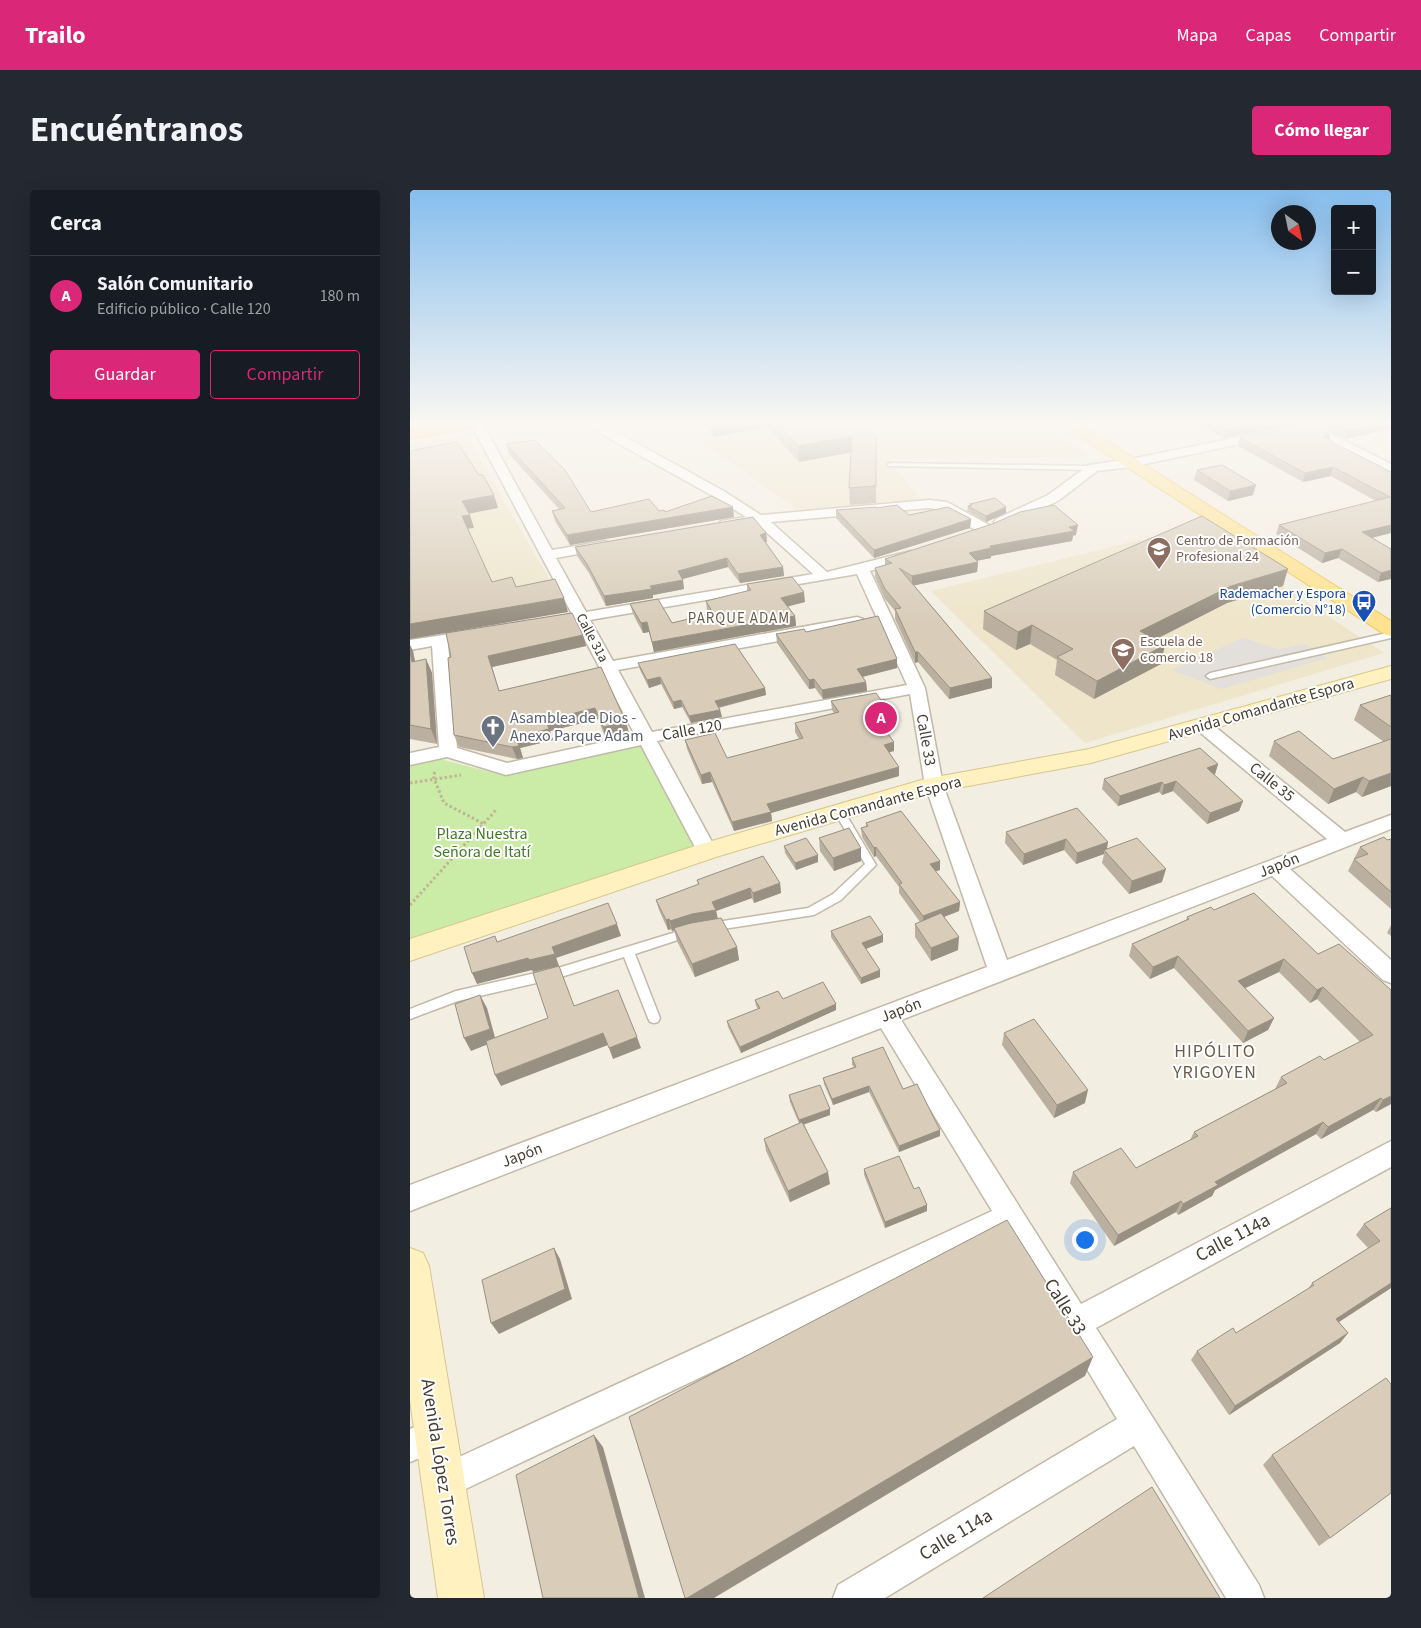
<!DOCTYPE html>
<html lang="es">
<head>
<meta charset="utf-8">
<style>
  :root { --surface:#171b24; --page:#242831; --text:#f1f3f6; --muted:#9ea1a6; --line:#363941; --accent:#db2777 }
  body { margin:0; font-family:"Source Sans 3",sans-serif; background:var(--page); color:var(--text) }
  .controls { position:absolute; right:15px; top:15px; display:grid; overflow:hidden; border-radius:5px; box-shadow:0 5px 20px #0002 }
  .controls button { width:45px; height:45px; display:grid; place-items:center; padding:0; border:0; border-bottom:1px solid var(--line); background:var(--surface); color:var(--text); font:25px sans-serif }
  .compass { position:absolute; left:861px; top:15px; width:45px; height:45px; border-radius:50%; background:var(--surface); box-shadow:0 5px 20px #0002; rotate:147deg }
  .you { position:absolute; left:674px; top:1049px; width:18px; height:18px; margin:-12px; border:4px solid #fff; border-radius:50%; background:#1a73e8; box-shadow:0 0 0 8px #1a73e833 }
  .badge { display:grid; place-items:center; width:32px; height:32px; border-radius:50%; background:var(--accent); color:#fff; font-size:16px; font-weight:700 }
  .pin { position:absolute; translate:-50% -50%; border:2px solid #fff; box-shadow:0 1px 5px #0006 }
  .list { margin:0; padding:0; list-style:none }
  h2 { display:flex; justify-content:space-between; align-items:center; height:65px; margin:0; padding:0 20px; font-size:21px }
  h2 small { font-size:16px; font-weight:400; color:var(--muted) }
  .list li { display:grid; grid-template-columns:32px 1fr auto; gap:15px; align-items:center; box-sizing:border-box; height:80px; padding:0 20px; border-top:1px solid var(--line) }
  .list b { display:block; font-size:19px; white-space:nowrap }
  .list p { margin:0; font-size:16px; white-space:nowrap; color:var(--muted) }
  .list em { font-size:16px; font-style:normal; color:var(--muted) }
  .actions { display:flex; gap:10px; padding:15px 20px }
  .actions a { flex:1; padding:11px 0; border:1px solid var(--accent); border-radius:5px; text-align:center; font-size:18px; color:var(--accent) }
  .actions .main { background:var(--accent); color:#fff }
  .map { position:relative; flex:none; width:981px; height:1408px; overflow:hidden; border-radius:5px }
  header { display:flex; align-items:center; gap:30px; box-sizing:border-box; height:70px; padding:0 25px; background:var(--accent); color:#fff }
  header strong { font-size:24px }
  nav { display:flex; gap:28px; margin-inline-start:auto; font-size:18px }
  .intro { display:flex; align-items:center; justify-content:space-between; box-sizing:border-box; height:120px; padding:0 30px }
  h1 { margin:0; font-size:35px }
  .button { padding:12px 22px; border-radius:5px; background:var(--accent); color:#fff; font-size:18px; font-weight:700 }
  main { display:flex; gap:30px; padding:0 30px }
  aside { flex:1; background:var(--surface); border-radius:5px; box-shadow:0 5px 20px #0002 }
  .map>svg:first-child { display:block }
</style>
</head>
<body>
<header>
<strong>Trailo</strong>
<nav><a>Mapa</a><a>Capas</a><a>Compartir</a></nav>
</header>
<div class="intro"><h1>Encuéntranos</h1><a class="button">Cómo llegar</a></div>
<main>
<aside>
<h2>Cerca<small></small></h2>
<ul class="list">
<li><span class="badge">A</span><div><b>Salón Comunitario</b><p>Edificio público · Calle 120</p></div><em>180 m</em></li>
</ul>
<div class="actions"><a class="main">Guardar</a><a>Compartir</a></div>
</aside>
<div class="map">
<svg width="981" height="1408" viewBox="0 0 981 1408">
  <rect width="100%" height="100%" fill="#f3eee2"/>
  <path fill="#eee5ca" d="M267,234H630L683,267L478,269L512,311L389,321Z
    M55,244L141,392L0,416V253Z
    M783,337L974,463L675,553L521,401Z"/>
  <path fill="#caeca6" d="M232,553L288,658L0,753V572L22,567L92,585Z"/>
  <path fill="#e3e0db" d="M833,448L869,459L896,454L917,468L812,499L761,480Z"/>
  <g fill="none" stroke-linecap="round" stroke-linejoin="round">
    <defs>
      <path id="lane" d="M480,273L683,276L686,278L683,280L478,276L477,275Z
        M981,442V448L800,489L796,486L800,483Z
        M430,620L434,621L466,675L431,710L404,725L300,741L296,740L294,737L296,734L300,733L398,718L423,704L455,674L425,623Z
        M279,738L283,739L285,742L283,745L225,764L250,828L248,832L244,833L240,832L238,828L214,767L148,788L48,811L0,829V819L46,801L148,778Z"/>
      <path id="street" d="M61,234H73L142,360L195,351L202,355L195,359L146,368L176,422L403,384L346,333L316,338L311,337L309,334L311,331L336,327L303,306L200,249L178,234H192L312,300L351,325L519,310L537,312L581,336L583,339L581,342C564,346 539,319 519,318L361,332L417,382L501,361L506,362L508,365L506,368L460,381L515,498L533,595L597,770L917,649L786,539L783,535L786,531L792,530L798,531L935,642L981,625V639L880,679L981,770V793L973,790L862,686L491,830L671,1114L981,951V977L686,1138L849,1395L854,1408H816L724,1256L475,1408H423L428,1395L707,1229L595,1043L45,1304L33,1309L21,1304L16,1292L21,1280L582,1021L471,838L0,1021V995L577,777L515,595L500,504L247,551L307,661L304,666L297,668L290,666L287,661L231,555L96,585L37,567L0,575V563L29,557L22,456L0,460V450L66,440L72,442L74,445L72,448L38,454L47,558L97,573L225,545L166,433L136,438L130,436L128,433L130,430L162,424ZM447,384L497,495L242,542L208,480L447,437L453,435L455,432L453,429L447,427L203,471L180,430Z
        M892,234H913L908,237L981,274V283L896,240L721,277L687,281L648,311L596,335H586L584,332L586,329L638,305L679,275L721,269Z
        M26,1228L38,1232L42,1244L38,1256L0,1272V1239Z"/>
      <path id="secondary" d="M981,476V489L681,573L526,602L306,667L0,771V749L288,655L515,589L679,559Z
        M0,1058L13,1063L19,1076L74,1408H28L0,1210Z"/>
      <path id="primary" d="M653,234H670L981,431V446L974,444L655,237Z"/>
      <path id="highway" d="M37,234H70L68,237L63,238L0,249V239Z"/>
    </defs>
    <use href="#lane" stroke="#c2b9a7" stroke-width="3"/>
    <use href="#street" stroke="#c2b9a7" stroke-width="3"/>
    <use href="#secondary" stroke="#d7c68d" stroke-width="2"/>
    <use href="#primary" stroke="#eec555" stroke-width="2"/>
    <use href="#highway" stroke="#eca824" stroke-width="2"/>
    <path stroke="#c2b394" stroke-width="3" stroke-dasharray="2.5 2.5" stroke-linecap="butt" d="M25,582L23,586L34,613L74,634
      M0,593L51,585
      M0,715L86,620"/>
    <use href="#lane" fill="#fff" fill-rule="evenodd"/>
    <use href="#street" fill="#fff" fill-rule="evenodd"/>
    <use href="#secondary" fill="#fff2c0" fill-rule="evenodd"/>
    <use href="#primary" fill="#ffe28f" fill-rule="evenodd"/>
    <use href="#highway" fill="#ffcf61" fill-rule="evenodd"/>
  </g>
  <path fill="#bbb0a0" d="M292,234H453L466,245V313L440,315L439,298L441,262L389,272L357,237L304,247Z
    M788,234H884L814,248Z
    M913,234H981L936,249L912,237Z
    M830,248L919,249L922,251L921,252L981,282V343L962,348L981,359L968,392L928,368L912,373L866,344L869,335L966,311L921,286L893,292L828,256Z
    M96,254L181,322L249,321L324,327L160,355L145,331L142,321L150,320L99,264Z
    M787,280L843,305L818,311L784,290Z
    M560,314L596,317V323L576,332L557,321L558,316L560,315Z
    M466,318L499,325L561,329L560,338L464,368L426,328V320Z
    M356,343L357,352H356L373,377L374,386L330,393L318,377L272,389L274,399L243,405V408L196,416L179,383L167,366L165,357Z
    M663,345L662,351L581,366V368L567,371L568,372L567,382L504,395L582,488V498L539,509L508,472L505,473L485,429V421L475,409L465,387V378L475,375V369L666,345Z
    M337,394L395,412L377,416L385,426L386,436L244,462L239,442L233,443L223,424L220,414L262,433L299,424L297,421L296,411L337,401Z
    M873,396L817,413L745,450L751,474L684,509L645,485L647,470L620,454L606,460L573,439L574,421Z
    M396,442L487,469V478L453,487L456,492L457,501L413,509L405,498L399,499L367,453L366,444Z
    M173,445L176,456L82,477L89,501L191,477L219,543L196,549L188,529L140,541L143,550L110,558L113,568L107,569L49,557L44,545L38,468Z
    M0,455L3,461L5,472L16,469L22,483L27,554L0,549Z
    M228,473L355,498L356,505L309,518L310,520L312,527L281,533L272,517L264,519L251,494L239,498L230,480Z
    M981,505V596L952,607L946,602L918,614L859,566L864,551L923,569L974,552L944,530L950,515Z
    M471,510L484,520V529L478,543L484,561L479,562L489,586L361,623L362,631L324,641L302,592L292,594L277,559L275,550L317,568L389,549L385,542V533L424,523L422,520L421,511Z
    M808,574L805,584L804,585L833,611L829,621L797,634L763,601L752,605L749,602L708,616L692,599L694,589Z
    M456,633L530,680L525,681L550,712L549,721L534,727L548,760L521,771L505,747V734L510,732L489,703V697L466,666L464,667L452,647L451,638L456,636Z
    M596,642L698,652L697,659L752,692L719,704L692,673L694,664L666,674L654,660L613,675L595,653Z
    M409,648L451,671L424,681L410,661Z
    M981,649V719L938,681L950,657Z
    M374,656L408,665V672L386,680L375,663Z
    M287,690L370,693L371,703L344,713L342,708L306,721L308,729L327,757L329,770L285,787L267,751L264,740L262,741L261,739L258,740L249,720L246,710L288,695Z
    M804,720L908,764L981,800V914L966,922L963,920L911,949L906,944L805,1000L802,1006L768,1025L766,1022L704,1056L660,993L663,982L726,978L780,950L784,942L865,899L871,887L914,870L950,852L907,809L900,813L869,782L835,798L864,828L858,840L833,853L764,778L740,789L719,766L722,754L776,730L777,727Z
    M981,735V746L977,743Z
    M421,741L473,752L456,759L470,780V787L451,794L421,747Z
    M373,809L426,814V820L331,863L318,837L317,831L348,819L346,816L345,810Z
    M594,843L675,913L644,928L592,855Z
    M442,868L493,899L530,946L489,962L459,902L423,915L414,894L413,888L444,877L442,875Z
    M379,905L420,925L394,934L420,994L380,1012L356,961L354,949L389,933L380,912Z
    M454,979L504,999L517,1015V1021L475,1038L454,985Z
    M981,1018V1098L929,1132L938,1143L930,1153L819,1225L781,1170L787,1161L826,1143L898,1099L902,1093L958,1058L946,1045L954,1034Z
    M862,1265L981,1303L909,1356L853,1275Z"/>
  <path fill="#989082" d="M303,234H357V237L304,247Z
    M848,234H884L814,248L816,240Z
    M972,234H981V239L936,249L938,241Z
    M920,245L918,253L913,246Z
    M442,246L443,262L389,272L388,256Z
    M923,277L921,286L893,292L895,283Z
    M846,295L843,305L818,311L820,301Z
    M84,305L88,318L57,324L52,311Z
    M323,317L324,327L160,355L157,345Z
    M596,317V323L576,332V326Z
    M60,325L64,338L56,339L52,326Z
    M561,329L560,338L464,368V360Z
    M668,335L666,345H663L662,351L581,366V368L558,372L559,363L580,356Z
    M981,335V343L948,351L952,342Z
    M356,343L357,352L351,353L350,345Z
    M932,359L928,368L912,373L915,363Z
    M317,368L318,377L269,390L268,381Z
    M568,372L567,382L502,396V386Z
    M373,377L374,386L330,393L328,384Z
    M878,379L873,396L817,413L726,459L730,441L821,396Z
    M981,380V389L968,392L971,383Z
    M273,390L274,399L243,405V408L196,416L194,406Z
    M394,402L395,412L372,418L371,408Z
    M154,408L158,422L0,449V434Z
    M385,426L386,436L244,462L242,452Z
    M237,432L239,442L233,443L231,433Z
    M622,435L620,454L606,460L608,442Z
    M173,445L176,456L82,477L93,512L78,466Z
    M0,455L3,461L8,486L2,472L0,462Z
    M755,455L751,474L684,509L687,491Z
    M505,462H508V472L505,473Z
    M16,469L22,483L27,554L21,539Z
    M487,469V478L447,488V479Z
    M250,487L251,494L239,498L237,490Z
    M582,488V498L539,509L540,498Z
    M404,489L405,498L399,499V490Z
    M456,492L457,501L413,509L412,500Z
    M355,498L356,505L306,518L305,511Z
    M271,510L272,517L264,519L263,512Z
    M185,518L188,529L140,541L143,550L110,558L113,568L107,569L102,557L106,547L136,530Z
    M310,520L312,527L281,533L279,526Z
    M484,520V529L475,549V540Z
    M216,532L219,543L196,549L193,537Z
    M484,552V561L474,564V555Z
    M808,574L805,584L794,588L797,578Z
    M489,577V586L361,623L362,631L324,641L322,632L357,614Z
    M300,582L302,592L292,594L291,585Z
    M981,583V596L952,607L959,591Z
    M953,587L946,602L918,614L924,599Z
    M766,591L763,601L752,605L754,595Z
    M752,592L749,602L708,616L710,606Z
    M833,611L829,621L797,634L800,623Z
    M656,649L654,660L613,675L614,664Z
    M698,652L696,662L694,660V664L666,674L667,663Z
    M466,657V666L464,667V658Z
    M451,658V671L424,681L423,668Z
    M408,665V672L386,680L385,673Z
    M530,671V680L520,683V674Z
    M756,679L752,692L719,704L722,691Z
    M370,693L371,703L344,713L343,703Z
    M340,698L342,708L306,721L308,730L284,734L262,741L260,731L302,712Z
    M550,712L549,721L513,735V726Z
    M259,729L261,739L258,740L256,730Z
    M207,734L211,746L146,768L142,757Z
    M473,745V752L453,760L452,753Z
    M549,747L548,760L521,771V758Z
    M327,757L329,770L285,787L282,774Z
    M145,764L149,776L123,782L122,780L67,794L62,783L118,768Z
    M768,766L764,778L740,789L743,777Z
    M874,769L869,782L823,804L828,791Z
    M470,780V787L451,794V788Z
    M913,797L907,809L900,813L907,800Z
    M70,805L77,818L86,851L61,861L54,848Z
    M426,814V820L331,863L330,857Z
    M864,828L858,840L833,853L838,841Z
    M193,843L198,855L91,896L85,885Z
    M227,847L231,858L203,869L199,858Z
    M459,896V902L423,915L422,909Z
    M678,900L675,913L644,928L647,915Z
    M981,906V914L966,922L973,910Z
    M971,908L963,920L911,949L918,937Z
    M420,919V925L390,936L389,930Z
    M913,932L906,944L805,1000L802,1006L768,1025L773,1014L805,992Z
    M530,940V946L489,962V956Z
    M418,982L420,994L380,1012L378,1001Z
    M771,1011L766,1022L704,1056L708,1045Z
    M517,1015V1021L475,1038V1032Z
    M144,1058L150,1069L162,1109L89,1144L81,1133Z
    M981,1093V1098L918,1139L926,1129Z
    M938,1143L930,1153L819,1225L825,1216Z
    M683,1167L675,1186L304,1408H277Z
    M184,1245L193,1257L235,1408H229Z"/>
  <path fill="#d9cdba" stroke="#989082" d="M368,234H453L466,245V296L439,298L442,246L388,256Z
    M804,234H848L816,240Z
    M899,234L920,245L913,246L922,251H920L981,282V335L952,342L981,359V380L971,383L932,359L915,363L869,335L980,307L923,277L895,283L830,248Z
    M923,234H972L938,241Z
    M125,250L155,280L181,322L239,309L249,321L254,320L255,322L302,306L323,317L157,345L142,321L155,318L96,254Z
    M47,252L69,285H73L84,305L52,311L60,325L52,326L82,392L102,387L106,397L145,389L154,408L0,434V261Z
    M812,275L846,295L820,301L787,280Z
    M585,308L596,317L576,326L558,316L562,315L560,314Z
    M487,315L499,325L538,317L561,329L464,360L426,320L466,317V318Z
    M644,315L668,335L659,337L664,341L580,356L581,358L559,363L568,372L502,386L489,378L582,488L540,498L508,462H505L485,419L491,418L475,399L465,378L482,373L475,369L582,334L610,322Z
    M792,326L878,379L821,396L730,441L755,455L687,491L647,467L663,459L622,435L608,442L574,421Z
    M343,327L356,343L350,345L373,377L328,384L317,368L268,381L273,390L240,396L242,399L194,406L177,374L165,357Z
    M382,387L394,402L371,408L385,426L242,452L237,432L231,433L220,414L248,409L262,433L303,423L296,411L341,400L337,394Z
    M162,423L173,445L78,466L89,501L191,477L216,532L193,537L185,518L136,530L139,539L106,547L109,556L102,557L44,545L38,468L41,467L36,443Z
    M468,426L487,469L447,479L456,492L412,500L404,489L399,490L366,444L394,439L396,442Z
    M325,454L355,498L305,511L310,520L279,526L271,510L263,512L250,487L237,490L228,473Z
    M0,462L2,472L16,469L21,539L0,535Z
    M466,503L471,510L474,509L484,520L475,540L484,552L474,555L489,577L357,614L361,622L322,632L300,582L291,585L275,550L305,543L317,568L393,548L385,533L429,522L421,511Z
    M981,505V537L950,515Z
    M889,541L923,569L981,549V583L959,591L953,587L924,599L864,551Z
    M790,558L808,574L797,578L833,611L800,623L766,591L754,595L752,592L710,606L694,589Z
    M667,618L698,652L667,663L656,649L614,664L596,642Z
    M491,621L530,671L520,674L550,712L513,726L489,694L492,693L466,657L464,658L451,638L458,636L456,633Z
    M439,638L451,658L423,668L409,648Z
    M974,647L977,650L981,649V702L944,669L958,664L950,657Z
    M396,648L408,665L385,673L374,656Z
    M727,648L756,679L722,691L694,660Z
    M353,666L370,693L343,703L340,698L302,712L306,720L282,724L260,731L259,729L256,730L246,710L289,694L287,690Z
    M844,703L908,764L929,754L981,800V906L973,910L971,908L918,937L913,932L805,992L808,995L773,1014L771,1011L708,1045L663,982L711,958L726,978L788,946L784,942L877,893L871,887L910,866L914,870L963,845L913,797L907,800L874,769L828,791L864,828L838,841L768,766L743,777L722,754L779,729L777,727L801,717L804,720Z
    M198,713L207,734L142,757L145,764L119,770L118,768L62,783L54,757L85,746L87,752Z
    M531,723L549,747L521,758L505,734Z
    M460,726L473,745L452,753L470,780L451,788L421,741Z
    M311,728L327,757L282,774L264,738L281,733Z
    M149,776L164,816L208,800L227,847L199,858L193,843L85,885L76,851L138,828L123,783Z
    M413,792L426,814L330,857L317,831L350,818L345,810L368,801L373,809Z
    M70,805L80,839L54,848L45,814Z
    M624,829L678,900L647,915L594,843Z
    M473,857L493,899L507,894L530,940L489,956L459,896L422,909L413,888L446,877L442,868Z
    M410,895L420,919L389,930L379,905Z
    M392,932L418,982L378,1001L354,949Z
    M489,966L504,999L509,997L517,1015L475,1032L454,979Z
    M981,1018V1093L926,1129L938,1143L825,1216L787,1161L823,1138L826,1143L904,1095L902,1093L970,1051L954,1034Z
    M597,1030L683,1167L277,1408H275L219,1227Z
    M144,1058L155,1099L81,1133L72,1090Z
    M976,1188L981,1194V1303L920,1348L862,1265Z
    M184,1245L229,1408H133L106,1285Z
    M742,1297L810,1408H573Z"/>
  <linearGradient id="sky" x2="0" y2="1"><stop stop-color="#87beee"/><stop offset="0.54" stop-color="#faf7f2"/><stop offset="1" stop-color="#faf7f2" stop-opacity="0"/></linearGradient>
  <rect width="981" height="431" fill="url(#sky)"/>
  <defs>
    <symbol id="school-pin" viewBox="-11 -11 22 30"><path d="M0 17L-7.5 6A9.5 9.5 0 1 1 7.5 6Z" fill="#8d6e63" stroke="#fff"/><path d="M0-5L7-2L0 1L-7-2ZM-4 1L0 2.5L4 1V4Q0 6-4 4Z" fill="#fff"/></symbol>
    <symbol id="bus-pin" viewBox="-11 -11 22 30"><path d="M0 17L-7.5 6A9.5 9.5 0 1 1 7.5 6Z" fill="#1a4fb4" stroke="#fff"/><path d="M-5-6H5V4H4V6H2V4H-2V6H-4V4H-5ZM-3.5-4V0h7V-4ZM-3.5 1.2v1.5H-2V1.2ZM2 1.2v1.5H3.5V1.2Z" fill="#fff"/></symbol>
    <symbol id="church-pin" viewBox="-11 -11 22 30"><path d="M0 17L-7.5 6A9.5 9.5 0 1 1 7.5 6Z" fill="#6b7280" stroke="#fff"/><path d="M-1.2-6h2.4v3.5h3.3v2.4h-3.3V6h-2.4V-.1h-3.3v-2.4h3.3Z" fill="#fff"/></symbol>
  </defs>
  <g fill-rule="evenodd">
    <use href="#school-pin" x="735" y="345" width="28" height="38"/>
    <use href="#bus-pin" x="940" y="398" width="28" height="38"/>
    <use href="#school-pin" x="699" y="446" width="28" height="38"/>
    <use href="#church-pin" x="69" y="523" width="28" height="38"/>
  </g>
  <g text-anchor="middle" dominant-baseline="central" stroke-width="4" stroke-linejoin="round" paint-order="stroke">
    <g font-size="14" fill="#785e54" stroke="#fff" text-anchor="start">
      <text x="766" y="351">Centro de Formación<tspan x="766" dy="16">Profesional 24</tspan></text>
      <text x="730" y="452">Escuela de<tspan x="730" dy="16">Comercio 18</tspan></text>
    </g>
    <g font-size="14" fill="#164399" stroke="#fff" text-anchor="end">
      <text x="936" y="404">Rademacher y Espora<tspan x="936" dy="16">(Comercio N°18)</tspan></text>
    </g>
    <g font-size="14" fill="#453e32" stroke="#fff">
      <text transform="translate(182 448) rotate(62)">Calle 31a</text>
    </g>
    <g font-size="15" letter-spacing="1" fill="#695d48" stroke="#fff">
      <text x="329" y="428">PARQUE ADAM</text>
    </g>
    <g font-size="16" fill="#453e32" stroke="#fff">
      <text transform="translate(851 519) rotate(-16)">Avenida Comandante Espora</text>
      <text transform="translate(282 540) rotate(-10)">Calle 120</text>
      <text transform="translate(516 550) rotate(80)">Calle 33</text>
      <text transform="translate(862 592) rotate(39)">Calle 35</text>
      <text transform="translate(458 616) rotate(-15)">Avenida Comandante Espora</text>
      <text transform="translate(869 675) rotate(-22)">Japón</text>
      <text transform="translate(491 820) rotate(-21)">Japón</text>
      <text transform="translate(112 965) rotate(-21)">Japón</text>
    </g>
    <g font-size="16" fill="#5b616d" stroke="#fff" text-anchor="start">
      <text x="100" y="528">Asamblea de Dios -<tspan x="100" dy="18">Anexo Parque Adam</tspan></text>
    </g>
    <g font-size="16" fill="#407b21" stroke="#fff">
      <text x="72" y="644">Plaza Nuestra<tspan x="72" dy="18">Señora de Itatí</tspan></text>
    </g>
    <g font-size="18" letter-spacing="1" fill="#695d48" stroke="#fff">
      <text x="805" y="861">HIPÓLITO<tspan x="805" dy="21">YRIGOYEN</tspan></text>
    </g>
    <g font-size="19" fill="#453e32" stroke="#fff">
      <text transform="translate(823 1048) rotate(-28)">Calle 114a</text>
      <text transform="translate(655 1117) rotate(58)">Calle 33</text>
      <text transform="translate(30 1272) rotate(81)">Avenida López Torres</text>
      <text transform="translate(546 1345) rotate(-31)">Calle 114a</text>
    </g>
  </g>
</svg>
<div class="controls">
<button>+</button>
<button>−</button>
</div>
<svg class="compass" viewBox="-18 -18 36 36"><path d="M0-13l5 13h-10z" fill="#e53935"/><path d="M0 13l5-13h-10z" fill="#9ea1a6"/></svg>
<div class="you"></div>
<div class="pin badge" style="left:471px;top:528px">A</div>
</div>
</main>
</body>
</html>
